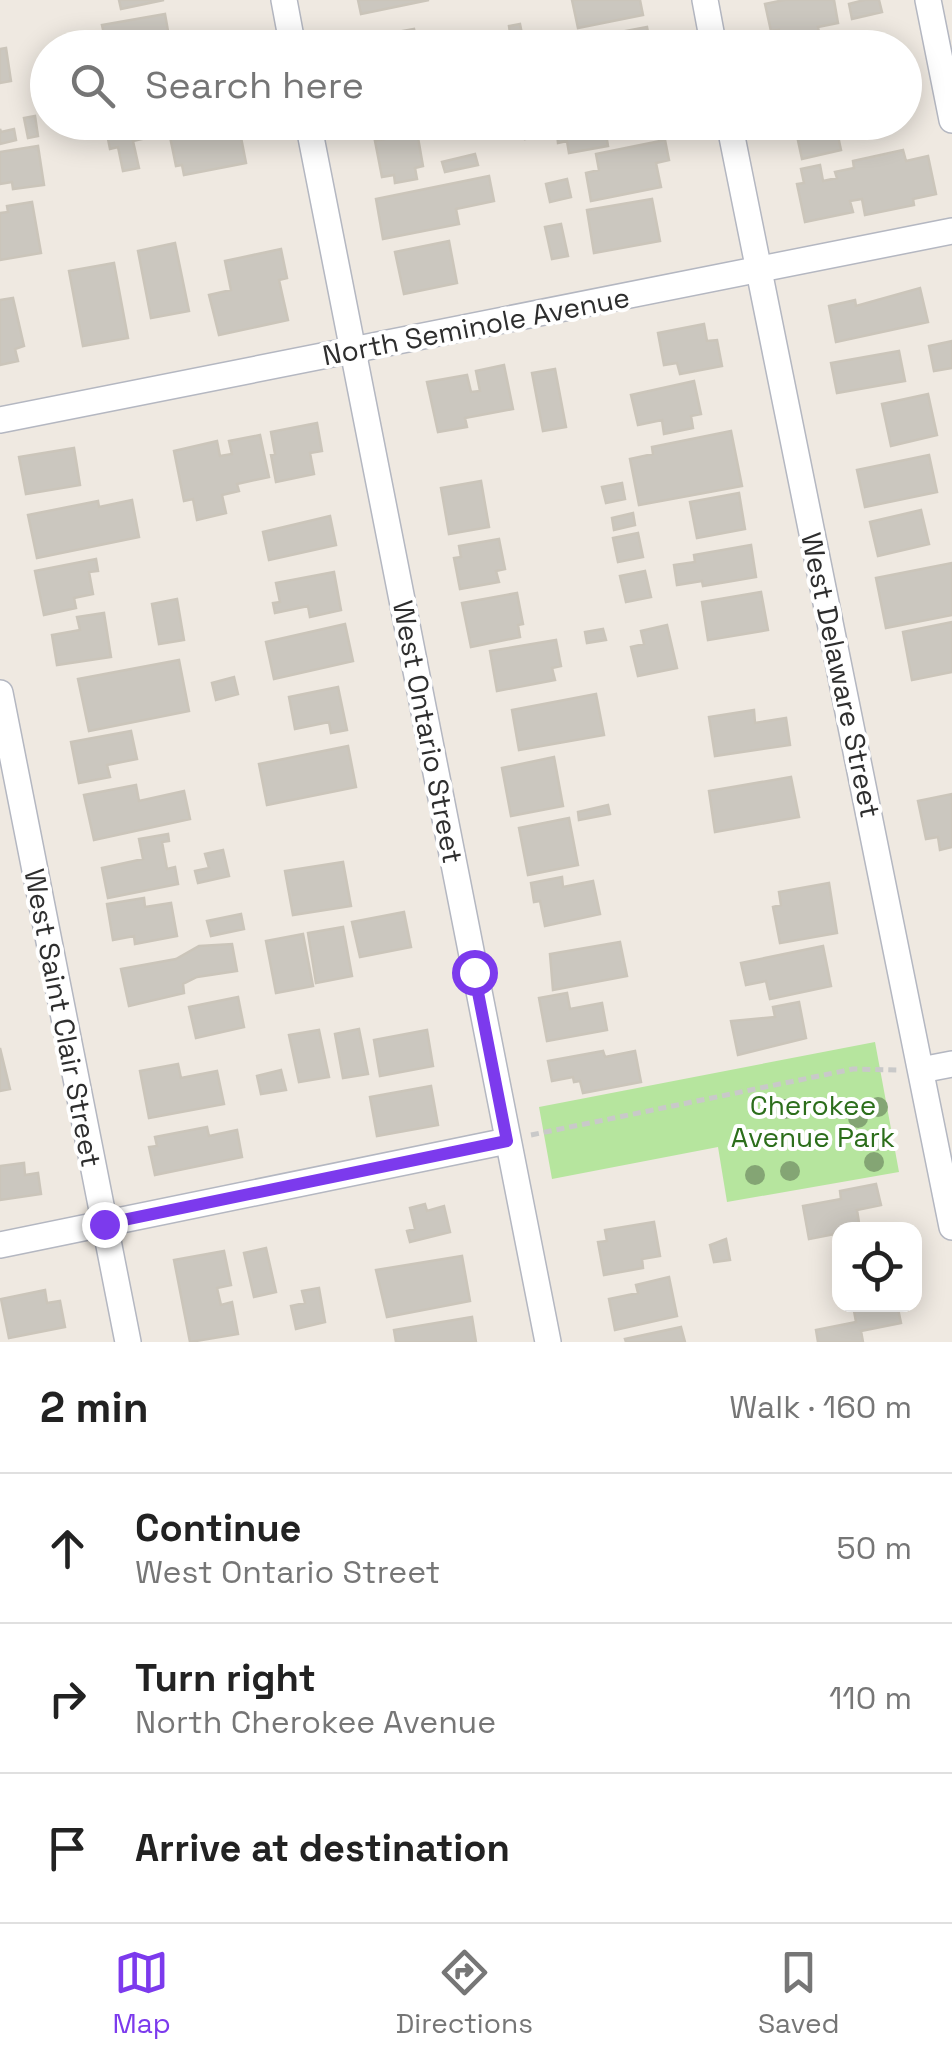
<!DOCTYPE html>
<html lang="en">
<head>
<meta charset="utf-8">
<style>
  :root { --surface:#fff; --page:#f2f2f2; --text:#222; --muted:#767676; --line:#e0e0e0; --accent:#7c3aed }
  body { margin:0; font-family:"Space Grotesk",sans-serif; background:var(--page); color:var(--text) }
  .controls { position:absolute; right:30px; bottom:30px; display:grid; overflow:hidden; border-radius:20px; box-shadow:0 5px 25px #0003 }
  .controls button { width:90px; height:90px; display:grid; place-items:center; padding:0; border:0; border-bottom:2px solid var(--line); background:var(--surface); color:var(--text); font:50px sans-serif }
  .stop { position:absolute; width:30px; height:30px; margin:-22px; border:8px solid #7c3aed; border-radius:50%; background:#fff }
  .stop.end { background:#7c3aed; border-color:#fff; box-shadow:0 2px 10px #0008 }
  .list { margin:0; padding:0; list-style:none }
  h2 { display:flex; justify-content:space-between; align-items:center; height:130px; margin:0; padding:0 40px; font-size:42px }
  h2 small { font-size:32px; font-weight:400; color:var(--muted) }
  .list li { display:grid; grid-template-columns:65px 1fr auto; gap:30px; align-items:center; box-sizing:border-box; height:150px; padding:0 40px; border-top:2px solid var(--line) }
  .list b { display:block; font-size:38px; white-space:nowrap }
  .list p { margin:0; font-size:32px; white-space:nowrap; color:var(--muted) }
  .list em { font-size:32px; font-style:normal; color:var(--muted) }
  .icon { flex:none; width:55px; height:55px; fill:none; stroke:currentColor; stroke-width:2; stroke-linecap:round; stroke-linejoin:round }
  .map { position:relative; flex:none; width:952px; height:1342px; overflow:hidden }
  .search { position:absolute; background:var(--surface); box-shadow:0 5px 25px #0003; left:30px; right:30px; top:30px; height:110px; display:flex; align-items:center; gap:25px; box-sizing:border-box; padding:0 35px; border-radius:55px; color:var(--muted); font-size:38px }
  .sheet { height:580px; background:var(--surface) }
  nav { display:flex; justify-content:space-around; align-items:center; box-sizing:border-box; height:140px; border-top:2px solid var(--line); background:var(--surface); font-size:28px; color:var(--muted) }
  nav a { display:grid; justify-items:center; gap:5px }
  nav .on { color:var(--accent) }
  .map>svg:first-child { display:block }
</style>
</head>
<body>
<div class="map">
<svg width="952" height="1342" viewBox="0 0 952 1342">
  <rect width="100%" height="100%" fill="#efe9e1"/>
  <path fill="#b6e59e" d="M875,1042L899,1172L727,1202L718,1147L552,1179L539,1107Z"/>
  <path fill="#cbc7bf" stroke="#cbc5ba" stroke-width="2.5" d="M119,0H164L121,9Z
    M358,0H429L361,14Z
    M572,0H640L643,15L578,28Z
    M784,0H834L838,23L818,27L820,38L782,46L779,30L771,31L765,4Z
    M864,0H879L882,12L852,19L849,4Z
    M165,14L171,48H107L102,25Z
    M520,24L523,39L511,40L509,26Z
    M647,27L651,48H591L589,38Z
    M414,29L418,48H355L353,40Z
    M6,48L11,81L0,83V49Z
    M912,58L915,77L904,79V60Z
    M35,116L38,136L28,138L24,118Z
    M192,122H238L246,163L184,175L182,165L176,166L168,127Z
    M522,122H604L608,146L569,153L567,141L558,143L557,133L525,139Z
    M612,122H671V124L614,135Z
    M794,122H835L841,150L802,159Z
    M143,126L146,138L133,141L139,168L123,171L118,147L110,149L107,134Z
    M0,129L1,132L14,129L16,140L0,144Z
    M417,132L423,166L415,168L417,179L395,183L394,175L382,177L375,141Z
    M665,140L669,160L656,163L661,187L591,201L586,173L599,170L596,154Z
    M38,146L44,185L13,189L12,182L0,184V152Z
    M903,150L906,161L928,156L936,194L913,199L914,205L865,215L862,199L850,201L853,212L805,222L797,184L804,183L801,169L820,165L823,181L837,178L835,172L854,168L853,161Z
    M475,154L478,165L445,172L442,162Z
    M489,176L494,201L456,209L459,224L383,239L376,199Z
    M567,179L571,197L550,202L546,184Z
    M652,199L660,241L594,253L587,210Z
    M32,202L41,253L0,260V213L8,212L7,206Z
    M561,224L568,256L552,259L545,227Z
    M449,241L457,283L404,294L395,252Z
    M175,243L189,311L151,318L138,251Z
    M281,249L287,278L279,280L288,320L219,335L209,295L231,290L225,261Z
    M114,263L128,338L83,346L69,271Z
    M920,288L928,322L836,342L829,306L855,300L856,306Z
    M13,298L24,346L15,349L18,361L0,365V300Z
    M704,324L707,341L717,340L722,366L680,374L677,363L664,365L658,333Z
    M952,341V368L934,371L929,346Z
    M899,351L905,381L837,393L831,363Z
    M504,365L513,409L465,418L467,427L438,432L427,382L467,375L471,392L480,391L476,371Z
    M555,369L566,427L543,431L532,373Z
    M694,381L701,414L691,416L693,428L664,434L662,420L638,425L631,395Z
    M928,394L937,435L891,446L882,404Z
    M317,423L322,451L310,453L314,474L276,482L271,455L275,454L271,432Z
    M731,431L742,486L639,505L630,459L653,454L652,447Z
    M260,435L269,477L237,484L239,491L222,495L226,513L197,520L193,499L184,501L174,451L217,441L220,456L232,454L229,441Z
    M74,448L80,485L26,494L19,457Z
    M929,455L937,492L865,507L857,470Z
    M481,481L489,527L449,534L441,488Z
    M622,483L625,499L606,503L602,487Z
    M739,493L745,529L697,538L690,502Z
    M132,500L139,537L37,558L28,515L98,501L99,507Z
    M921,510L929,544L878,556L870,522Z
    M633,513L635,525L614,530L612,518Z
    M330,516L336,545L269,560L263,532Z
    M638,533L643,557L618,562L613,538Z
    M499,539L505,569L496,571L499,582L460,589L454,558L461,557L459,546Z
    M751,545L756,577L703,586L702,581L677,585L674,565L695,562L694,555Z
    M96,559L98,571L89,572L93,594L74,598L76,608L44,615L35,571Z
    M952,563V615L886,628L876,578Z
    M645,571L651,597L626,602L620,576Z
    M334,572L341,610L310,617L308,606L275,613L273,603L280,602L276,583Z
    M761,592L768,630L708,640L702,602Z
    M517,593L523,624L518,625L520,637L471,647L462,603Z
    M177,599L184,640L159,644L152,604Z
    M104,613L111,657L57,665L52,635L80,630L77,617Z
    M952,622V672L912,680L903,632Z
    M345,624L353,661L274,679L266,642Z
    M667,625L677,668L638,676L631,647L644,644L641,631Z
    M603,629L606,640L587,643L585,632Z
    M556,640L561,666L552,668L555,680L497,691L490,651Z
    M179,660L189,711L89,731L78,679Z
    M234,677L238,694L216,700L212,683Z
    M338,687L347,730L331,733L329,722L295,729L289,697Z
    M596,694L604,735L519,750L512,710Z
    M754,710L755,723L786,718L790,745L715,756L709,717Z
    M131,731L137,759L107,765L110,777L79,783L71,742Z
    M348,746L356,787L267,805L259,764Z
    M554,757L563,806L511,816L502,768Z
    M791,777L799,817L715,832L709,791Z
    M136,785L139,801L184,791L190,819L94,840L84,795Z
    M952,794V847L940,850L938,837L926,839L918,801Z
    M608,805L610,814L579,820L578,812Z
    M569,818L578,865L528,875L519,828Z
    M168,834L169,841L162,842L167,869L175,867L178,884L108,898L102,868L143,859L139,839Z
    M223,850L229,876L198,883L195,871L209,868L205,854Z
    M343,862L351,906L293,915L285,871Z
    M562,877L563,887L593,881L600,914L545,926L540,901L534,902L531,883Z
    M829,883L837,933L780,943L773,907L781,905L779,892Z
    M144,898L145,907L171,903L177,936L135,944L134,936L113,940L107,904Z
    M404,912L411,947L360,957L352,922Z
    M241,914L244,929L211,936L207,921Z
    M343,927L352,976L316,983L308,933Z
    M303,934L313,986L276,993L266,941Z
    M620,942L627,976L553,990L550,954Z
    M232,944L237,971L197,977L183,984L184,993L129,1006L121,969L176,959L199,946Z
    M823,946L831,986L770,999L766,981L746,985L741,963Z
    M567,993L570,1009L602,1003L607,1030L547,1041L539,998Z
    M238,997L244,1027L196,1038L189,1007Z
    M799,1002L806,1038L738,1055L731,1021L775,1017L773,1007Z
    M359,1029L368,1074L343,1078L335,1034Z
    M319,1030L329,1077L299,1082L289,1035Z
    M427,1030L433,1066L380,1076L374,1040Z
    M0,1048L10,1089L0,1091Z
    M603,1051L605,1057L635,1051L641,1082L583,1093L580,1081L574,1082L573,1077L552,1081L548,1061Z
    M178,1064L181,1078L217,1071L224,1104L149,1118L140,1071Z
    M281,1070L286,1090L261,1094L257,1076Z
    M431,1086L438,1125L377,1136L370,1097Z
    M207,1127L209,1136L237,1130L242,1157L155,1175L149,1147L157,1146L155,1137Z
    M24,1163L25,1175L38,1173L41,1194L0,1200V1166Z
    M876,1184L881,1205L857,1210L860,1229L840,1230V1233L809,1239L803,1206L841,1199L840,1191Z
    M425,1204L427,1211L444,1206L450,1232L410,1242L407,1231L415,1229L410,1208Z
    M654,1222L660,1256L642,1259L643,1268L604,1275L598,1242L607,1241L605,1230Z
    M726,1239L730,1260L714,1262L710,1245Z
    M266,1248L276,1292L254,1297L244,1253Z
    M224,1251L231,1285L217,1288L221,1305L232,1302L238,1334L190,1342L174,1260Z
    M462,1256L470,1301L387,1317L376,1270Z
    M669,1277L677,1316L615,1330L609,1299L638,1293L636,1285Z
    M319,1288L325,1322L296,1329L291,1306L305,1303L302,1291Z
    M45,1290L47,1303L60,1301L65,1327L9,1338L1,1299Z
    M897,1304L901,1323L861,1331L863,1342H818L816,1330L856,1322L853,1305Z
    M472,1317L476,1342H396L394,1330Z
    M681,1327L685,1342H626L625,1339Z"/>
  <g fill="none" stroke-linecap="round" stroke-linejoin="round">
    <defs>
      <path id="minor" d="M284,0L293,48
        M705,0L714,48
        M928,0L952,120
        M308,122L548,1342
        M729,122L952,1227
        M0,420L952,231
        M0,693L128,1342
        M921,1070L952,1064
        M0,1245L507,1141"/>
    </defs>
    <use href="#minor" stroke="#b4b7c1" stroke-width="28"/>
    <path stroke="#c9c9c9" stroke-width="5" stroke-dasharray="8 5" stroke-linecap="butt" d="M531,1135L853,1069L898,1070"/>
    <use href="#minor" stroke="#fff" stroke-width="25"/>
  </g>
  <g fill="#84a574">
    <circle cx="878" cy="1107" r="10"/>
    <circle cx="785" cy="1109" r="10"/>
    <circle cx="858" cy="1118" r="10"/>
    <circle cx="876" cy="1141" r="10"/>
    <circle cx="874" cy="1162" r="10"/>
    <circle cx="790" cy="1171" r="10"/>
    <circle cx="755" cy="1175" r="10"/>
  </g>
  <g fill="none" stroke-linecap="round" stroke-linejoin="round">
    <path stroke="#7c3aed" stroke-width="12" d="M104,1224L507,1141L474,972"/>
  </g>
  <g text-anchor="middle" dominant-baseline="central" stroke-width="8" stroke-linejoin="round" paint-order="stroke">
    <g font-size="28" fill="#2e2e2e" stroke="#fff">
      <text transform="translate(476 326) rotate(-11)">North Seminole Avenue</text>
      <text transform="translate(841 675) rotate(78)">West Delaware Street</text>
      <text transform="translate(428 732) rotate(79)">West Ontario Street</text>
      <text transform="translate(63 1018) rotate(79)">West Saint Clair Street</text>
    </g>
    <g font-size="28" fill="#2c6e1b" stroke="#fff">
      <text x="813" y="1105">Cherokee<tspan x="813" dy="32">Avenue Park</tspan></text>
    </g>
  </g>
</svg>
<div class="controls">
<button><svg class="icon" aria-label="locate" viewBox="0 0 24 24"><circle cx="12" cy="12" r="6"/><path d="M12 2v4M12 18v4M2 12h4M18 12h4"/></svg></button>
</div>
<div class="stop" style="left:474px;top:972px"></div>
<div class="stop end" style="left:104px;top:1224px"></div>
<div class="search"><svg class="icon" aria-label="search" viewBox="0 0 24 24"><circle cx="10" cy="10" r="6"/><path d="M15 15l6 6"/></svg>Search here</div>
</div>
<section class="sheet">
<h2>2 min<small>Walk · 160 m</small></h2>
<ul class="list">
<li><svg class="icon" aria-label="ahead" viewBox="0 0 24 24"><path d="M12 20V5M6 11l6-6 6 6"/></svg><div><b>Continue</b><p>West Ontario Street</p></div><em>50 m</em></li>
<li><svg class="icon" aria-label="right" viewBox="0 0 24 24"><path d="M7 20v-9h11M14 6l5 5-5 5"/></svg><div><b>Turn right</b><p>North Cherokee Avenue</p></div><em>110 m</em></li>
<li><svg class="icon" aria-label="arrive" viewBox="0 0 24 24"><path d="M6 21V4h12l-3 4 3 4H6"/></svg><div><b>Arrive at destination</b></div></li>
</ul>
</section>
<nav>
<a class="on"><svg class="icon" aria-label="map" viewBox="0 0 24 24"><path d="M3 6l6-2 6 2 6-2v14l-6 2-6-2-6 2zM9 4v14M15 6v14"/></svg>Map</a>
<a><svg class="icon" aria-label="directions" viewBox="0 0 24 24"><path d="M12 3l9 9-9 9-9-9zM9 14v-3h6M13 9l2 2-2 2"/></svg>Directions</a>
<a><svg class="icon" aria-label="saved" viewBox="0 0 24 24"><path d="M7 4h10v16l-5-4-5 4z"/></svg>Saved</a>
</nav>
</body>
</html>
